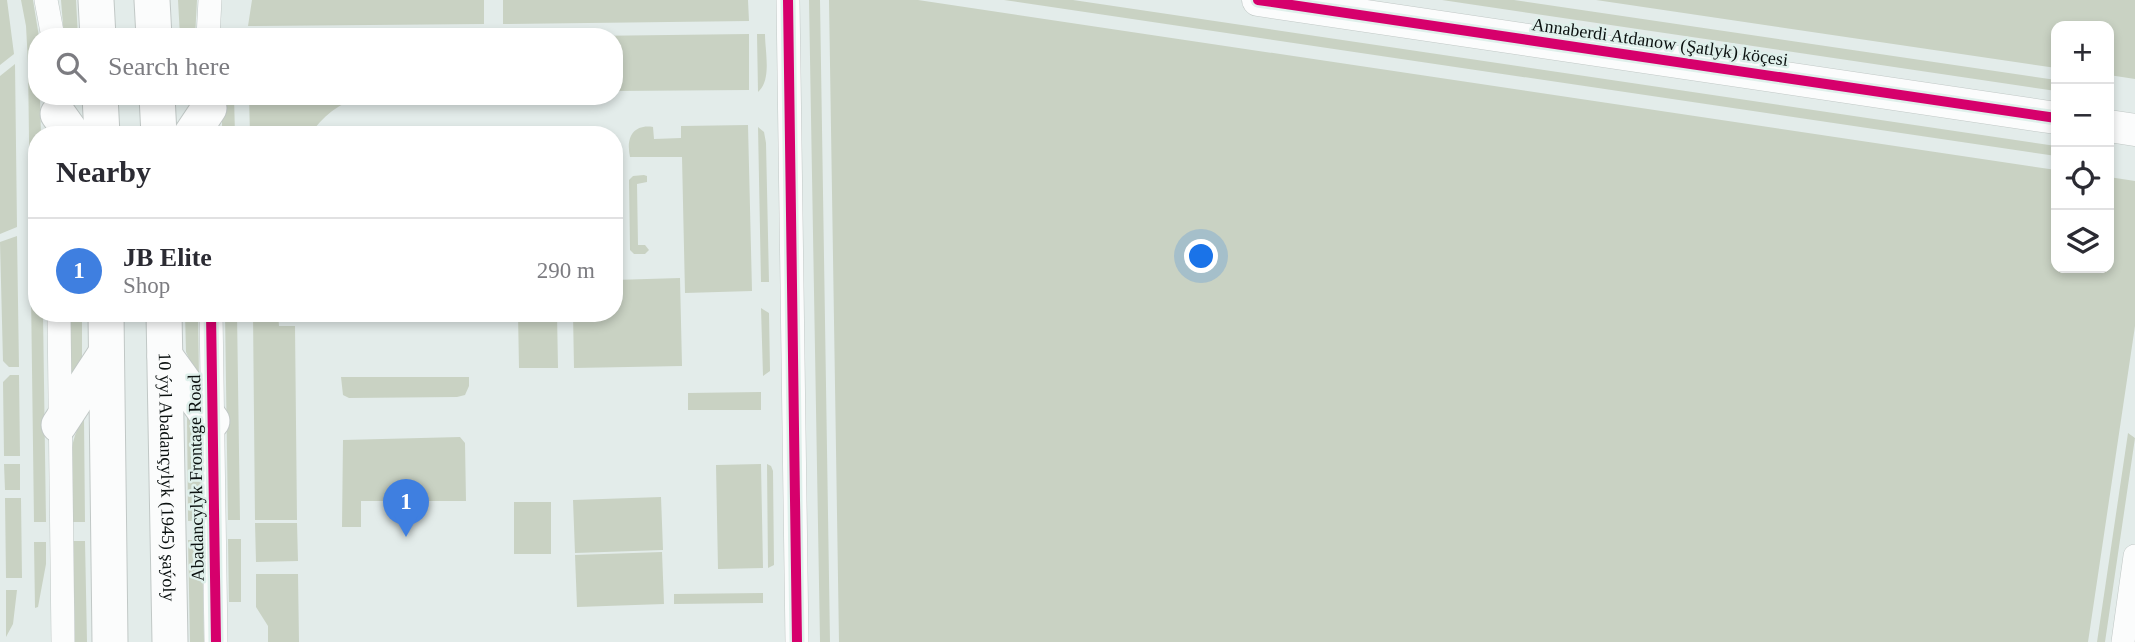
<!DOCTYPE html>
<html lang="en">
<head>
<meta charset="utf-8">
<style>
  :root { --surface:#fff; --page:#f2f2f3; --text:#2b2b33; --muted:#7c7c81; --line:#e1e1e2; --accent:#2563eb }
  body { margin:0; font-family:Georgia,serif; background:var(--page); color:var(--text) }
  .controls { position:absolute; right:21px; top:21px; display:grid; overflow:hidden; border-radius:14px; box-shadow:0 4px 10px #0003 }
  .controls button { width:63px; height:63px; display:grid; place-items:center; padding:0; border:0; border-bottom:2px solid var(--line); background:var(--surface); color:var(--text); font:35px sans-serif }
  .you { position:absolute; left:1202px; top:257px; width:24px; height:24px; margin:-18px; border:5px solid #fff; border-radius:50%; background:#1a73e8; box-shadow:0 0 0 10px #1a73e833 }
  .badge { display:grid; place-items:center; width:46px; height:46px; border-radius:50%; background:var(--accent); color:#fff; font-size:23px; font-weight:700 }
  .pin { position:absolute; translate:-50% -58px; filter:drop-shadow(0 2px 4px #0008) }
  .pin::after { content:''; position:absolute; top:37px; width:24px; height:21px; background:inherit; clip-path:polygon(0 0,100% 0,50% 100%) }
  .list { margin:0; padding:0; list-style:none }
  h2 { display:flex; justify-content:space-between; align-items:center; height:91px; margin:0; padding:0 28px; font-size:30px }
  h2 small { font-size:23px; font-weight:400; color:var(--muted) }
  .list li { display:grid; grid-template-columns:46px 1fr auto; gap:21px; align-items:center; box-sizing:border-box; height:105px; padding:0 28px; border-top:2px solid var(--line) }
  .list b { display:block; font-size:26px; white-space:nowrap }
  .list p { margin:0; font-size:23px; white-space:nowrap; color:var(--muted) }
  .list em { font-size:23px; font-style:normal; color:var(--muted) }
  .icon { flex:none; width:38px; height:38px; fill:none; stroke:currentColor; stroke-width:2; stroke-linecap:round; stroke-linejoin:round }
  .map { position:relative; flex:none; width:2135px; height:642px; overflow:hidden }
  .search { position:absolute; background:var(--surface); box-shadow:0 4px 10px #0003; left:28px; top:28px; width:595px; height:77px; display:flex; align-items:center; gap:18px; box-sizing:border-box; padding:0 24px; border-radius:28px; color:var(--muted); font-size:26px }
  .panel { position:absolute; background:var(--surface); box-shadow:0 4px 10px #0003; left:28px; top:126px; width:595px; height:196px; border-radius:28px }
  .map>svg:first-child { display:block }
</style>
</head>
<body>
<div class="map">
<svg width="2135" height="642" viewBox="0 0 2135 642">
  <rect width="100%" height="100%" fill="#e3ecea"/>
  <path fill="#c9d2c3" d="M0,0H7L14,54L0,65Z
    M21,0H33L39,37H37V96H40L41,135H37V313H43L46,522H34L28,63L26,26Z
    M61,0H76L78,37H64Z
    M178,0H197L195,37H180Z
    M252,0H484V24L248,26Z
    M503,0H748L749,21L503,24Z
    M809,0H820L830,642H820Z
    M829,0H918L2056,170V268H2109V177L2135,181V326L2088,642H839Z
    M1004,0H1073L2056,146V156Z
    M1442,0H1514L2056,80V91Z
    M1596,0H2135V79L2109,75V26H2056V68Z
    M749,34V90L614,91V37H504Z
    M757,34H765C765,51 772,80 758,92Z
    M15,64L17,227L0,234V76Z
    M222,96H234L235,135H222Z
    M249,96H361C340,103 322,116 310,135H250Z
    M748,125L752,291L685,293L682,157H630C626,139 632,124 653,127L654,139L681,138V126Z
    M758,127L764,132L766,143L769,282H761Z
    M644,175L647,176V182L637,184L638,245H645L649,250L645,254H634L630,250L629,180L633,176Z
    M17,236L19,367H9L3,361L0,242Z
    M680,278L682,366L574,368L573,313H614V280Z
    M761,308L769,313L770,371L763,376Z
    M69,313H82V357L70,380Z
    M185,313H198L199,380L186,352Z
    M225,313H237L240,520H228Z
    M253,313H278L279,326H295L297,520H255Z
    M518,313H557L558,368H519Z
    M10,375H19L20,456H4L3,382Z
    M341,377H469V386L465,395L457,397L349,398L343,395Z
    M761,392V410H688V393Z
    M187,417H190C206,448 201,486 202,521H188Z
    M84,418L85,522H73C72,489 63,446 84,418Z
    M2128,433L2135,438L2105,642H2097Z
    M460,437L465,443L466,501H361V527H342L343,440Z
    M4,464H20V490H5Z
    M761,464L763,568L718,569L716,465Z
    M767,464L771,466L773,471L774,565L768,568Z
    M661,497L663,550L575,553L573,500Z
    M5,498H21L22,578H6Z
    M514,502H551V554H514Z
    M255,523H297L298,561L256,562Z
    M228,539H241V602H229Z
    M188,540H202L204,642H190Z
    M73,541H85L87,642H75Z
    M34,542H46V564L38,607L35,608Z
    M662,552L664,604L577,607L575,555Z
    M256,574H298L299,642H268V626L256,607Z
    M17,590L13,624L6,637V590Z
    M763,593V603L674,604V594Z"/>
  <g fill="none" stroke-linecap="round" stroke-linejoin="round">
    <defs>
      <path id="street" d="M46,0L53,37
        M788,0L797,642
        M208,37L210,0
        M59,313L63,642
        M211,313L216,642
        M2123,642L2135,556"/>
      <path id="secondary" d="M1258,0L2056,118
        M2109,126L2135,130"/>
      <g id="primary">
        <path d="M96,0L98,37"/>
        <path d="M152,0L154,37"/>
        <path d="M100,96L102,135"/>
        <path d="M157,96L159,135"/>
        <path d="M58,114L73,135"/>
        <path d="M191,135L209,108"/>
        <path d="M106,313L110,642"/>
        <path id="s1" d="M164,313L170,642"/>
        <path d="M165,356L212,421"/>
        <path d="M59,425L106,353"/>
      </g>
    </defs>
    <use href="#street" stroke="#c1c8c6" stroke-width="24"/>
    <use href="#secondary" stroke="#c1c8c6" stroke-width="33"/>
    <use href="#primary" stroke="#c1c8c6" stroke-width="37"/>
    <use href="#street" stroke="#fbfcfc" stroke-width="23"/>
    <use href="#secondary" stroke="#fbfcfc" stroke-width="32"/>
    <use href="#primary" stroke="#fbfcfc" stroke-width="35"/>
    <defs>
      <path id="cycleway" d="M788,0L797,642
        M1258,0L2056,118
        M211,313L216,642"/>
    </defs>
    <use href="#cycleway" stroke="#dff0eb" stroke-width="15"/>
    <use href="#cycleway" stroke="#d6006c" stroke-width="10"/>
  </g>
  <g text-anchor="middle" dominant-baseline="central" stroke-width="5" stroke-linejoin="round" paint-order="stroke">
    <g font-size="18" fill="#0b1110" stroke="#dff0eb">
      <text transform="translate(1660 42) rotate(8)">Annaberdi Atdanow (Şatlyk) köçesi</text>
      <text stroke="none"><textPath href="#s1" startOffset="164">10 ýyl Abadançylyk (1945) şaýoly</textPath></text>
      <text transform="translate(196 478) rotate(-91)">Abadancylyk Frontage Road</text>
    </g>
  </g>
</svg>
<div class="controls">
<button>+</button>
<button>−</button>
<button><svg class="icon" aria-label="locate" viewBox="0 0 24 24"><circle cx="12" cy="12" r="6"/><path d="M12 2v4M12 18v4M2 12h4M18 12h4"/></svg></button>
<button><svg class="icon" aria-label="layers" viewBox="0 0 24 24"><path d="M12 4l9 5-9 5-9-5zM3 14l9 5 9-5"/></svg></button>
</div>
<div class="you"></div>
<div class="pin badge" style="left:406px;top:537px;background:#3f7fe0">1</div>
<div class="search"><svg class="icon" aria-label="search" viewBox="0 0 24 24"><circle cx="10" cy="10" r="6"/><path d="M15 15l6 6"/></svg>Search here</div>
<section class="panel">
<h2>Nearby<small></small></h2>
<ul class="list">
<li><span class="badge" style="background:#3f7fe0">1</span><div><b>JB Elite</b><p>Shop</p></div><em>290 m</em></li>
</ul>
</section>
</div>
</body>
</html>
